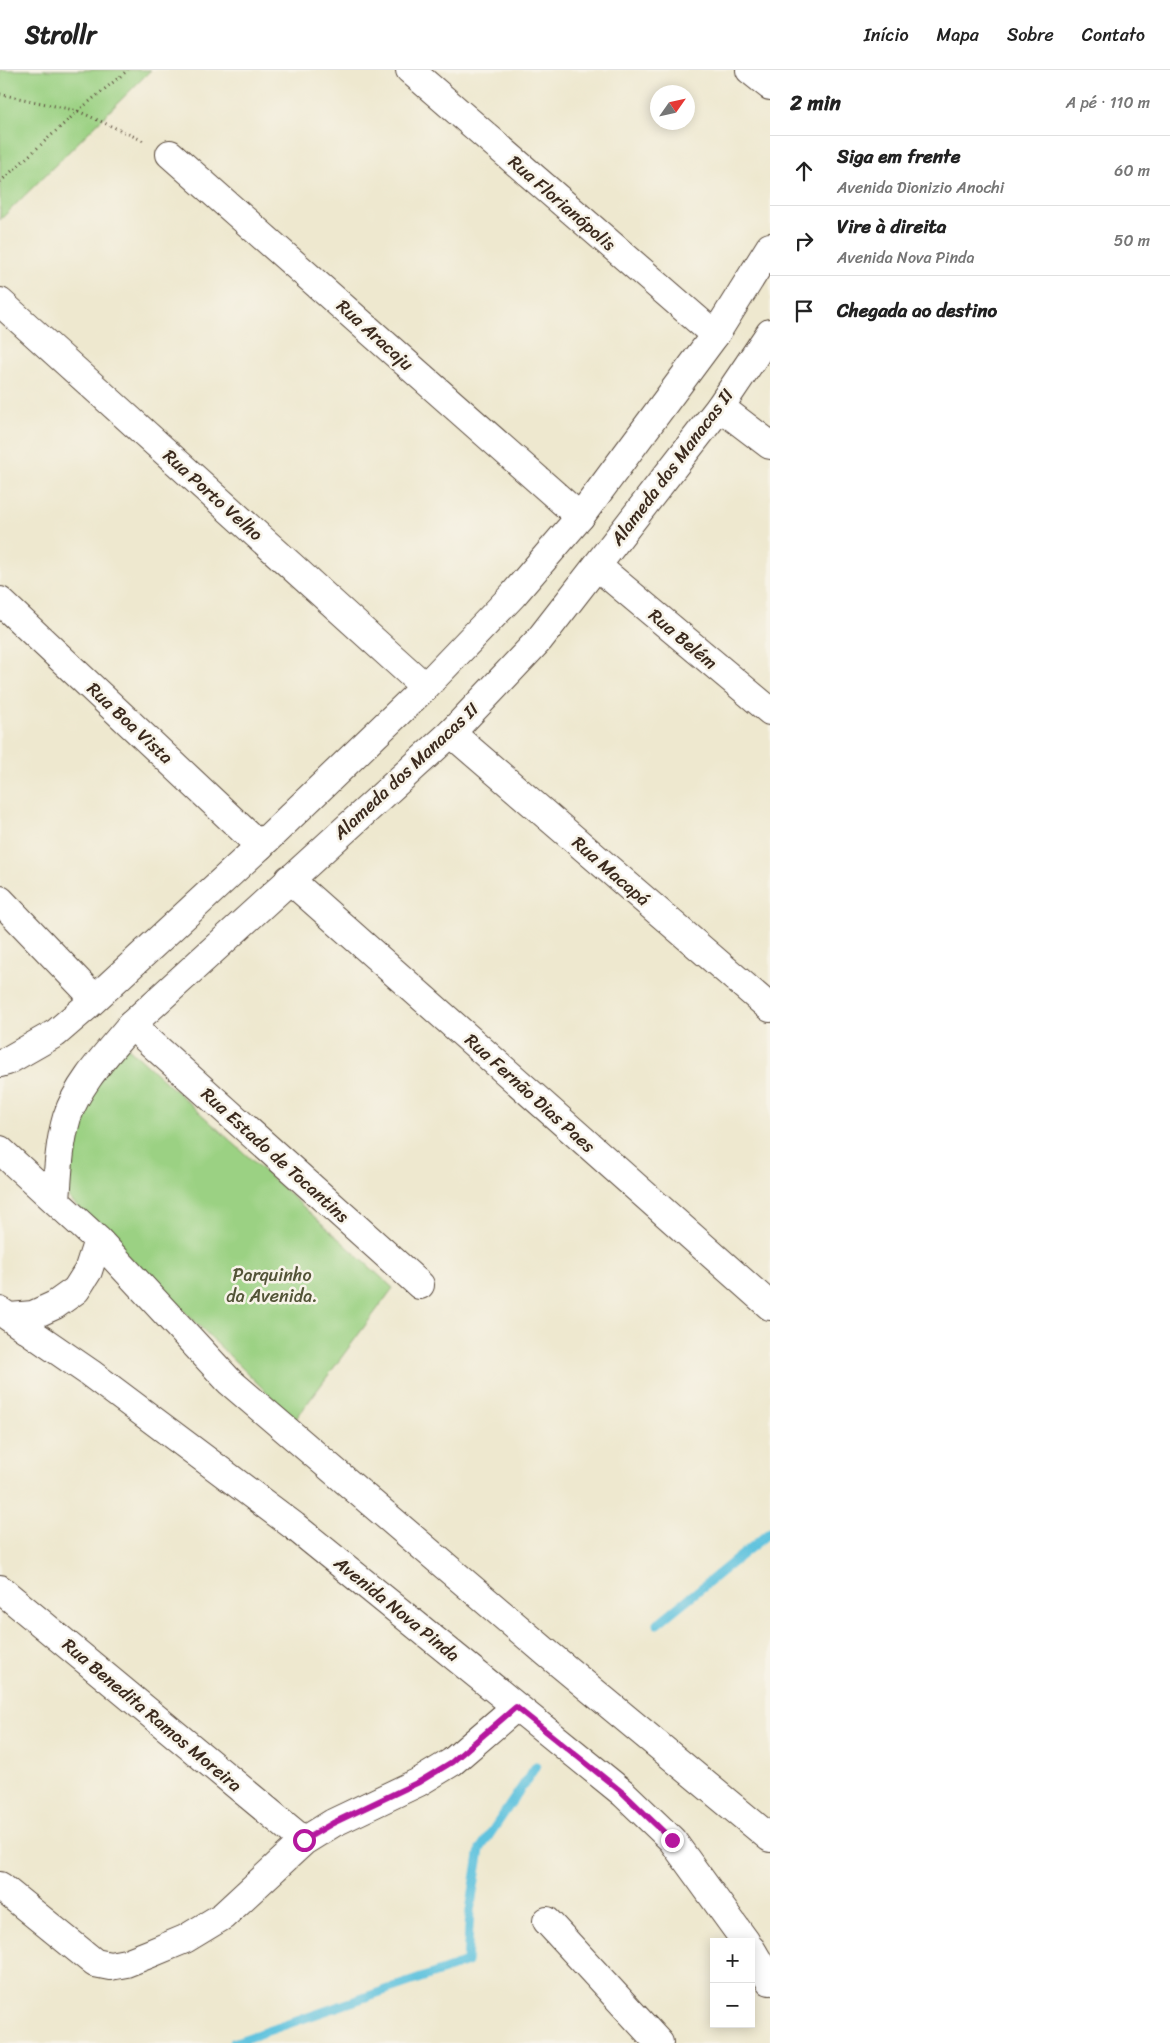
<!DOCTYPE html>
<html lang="pt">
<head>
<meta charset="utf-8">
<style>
  :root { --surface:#fff; --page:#f6f6f6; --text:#222; --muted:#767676; --line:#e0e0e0 }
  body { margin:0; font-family:Sriracha,sans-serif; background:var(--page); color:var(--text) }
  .controls { position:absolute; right:15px; bottom:15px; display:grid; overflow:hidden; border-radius:0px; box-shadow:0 2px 12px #0003 }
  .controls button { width:45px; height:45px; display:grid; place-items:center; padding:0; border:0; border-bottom:1px solid var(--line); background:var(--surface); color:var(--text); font:25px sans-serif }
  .compass { position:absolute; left:650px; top:15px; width:45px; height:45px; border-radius:50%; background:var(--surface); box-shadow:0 2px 12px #0003; rotate:56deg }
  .stop { position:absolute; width:15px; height:15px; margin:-11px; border:4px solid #b5179e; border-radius:50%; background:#fff }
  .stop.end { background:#b5179e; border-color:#fff; box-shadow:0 1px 5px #0008 }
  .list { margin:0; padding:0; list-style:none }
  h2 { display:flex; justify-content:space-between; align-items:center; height:65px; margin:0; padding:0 20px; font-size:21px }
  h2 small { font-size:16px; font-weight:400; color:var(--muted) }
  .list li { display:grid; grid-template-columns:32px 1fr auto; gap:15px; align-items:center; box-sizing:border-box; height:70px; padding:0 20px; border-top:1px solid var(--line) }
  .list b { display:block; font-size:19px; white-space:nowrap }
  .list p { margin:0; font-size:16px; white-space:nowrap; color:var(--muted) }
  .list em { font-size:16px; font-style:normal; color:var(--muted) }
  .icon { flex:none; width:28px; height:28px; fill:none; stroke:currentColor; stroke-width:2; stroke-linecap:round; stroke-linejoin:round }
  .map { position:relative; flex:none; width:770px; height:1973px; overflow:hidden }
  header { display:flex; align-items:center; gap:30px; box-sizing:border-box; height:70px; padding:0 25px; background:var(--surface); border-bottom:1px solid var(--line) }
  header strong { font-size:24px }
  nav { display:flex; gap:28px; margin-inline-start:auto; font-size:18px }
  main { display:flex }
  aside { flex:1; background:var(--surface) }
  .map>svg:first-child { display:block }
</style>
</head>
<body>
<header>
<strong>Strollr</strong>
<nav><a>Início</a><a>Mapa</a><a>Sobre</a><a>Contato</a></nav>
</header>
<main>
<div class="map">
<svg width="770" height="1973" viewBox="0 0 770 1973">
  <rect width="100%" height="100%" fill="#f7f3e8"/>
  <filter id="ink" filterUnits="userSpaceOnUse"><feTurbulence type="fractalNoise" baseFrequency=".02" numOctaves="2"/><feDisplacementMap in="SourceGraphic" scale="10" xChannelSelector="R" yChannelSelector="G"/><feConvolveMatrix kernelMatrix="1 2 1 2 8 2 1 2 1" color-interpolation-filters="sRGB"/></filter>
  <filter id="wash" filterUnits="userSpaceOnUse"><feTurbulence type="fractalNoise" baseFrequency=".0096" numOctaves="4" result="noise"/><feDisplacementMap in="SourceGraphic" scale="20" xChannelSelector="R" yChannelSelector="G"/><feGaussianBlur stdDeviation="1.12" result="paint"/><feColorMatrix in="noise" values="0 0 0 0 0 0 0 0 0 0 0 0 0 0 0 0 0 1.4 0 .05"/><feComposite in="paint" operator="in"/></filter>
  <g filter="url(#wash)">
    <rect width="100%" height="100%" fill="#eee8cf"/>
    <path fill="#9bd183" stroke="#6b7e50" d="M0,0H151L0,150Z
      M125,975L393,1218L295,1350L68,1127L76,1043Z"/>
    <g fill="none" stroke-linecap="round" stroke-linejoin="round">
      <path stroke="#60c3de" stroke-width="9" d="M657,1554L770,1462
        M233,1973L467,1892L470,1841L480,1779L536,1696"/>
    </g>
  </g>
  <g filter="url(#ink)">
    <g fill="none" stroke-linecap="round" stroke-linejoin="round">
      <defs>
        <path id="minor" d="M410,0L715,265
          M750,0L770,16
          M170,84L580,447
          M0,232L425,617
          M720,337L770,375
          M597,496L770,641
          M0,531L260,776
          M451,663L770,938
          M289,809L770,1236
          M0,830L94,928
          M131,955L420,1215
          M0,1519L304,1771
          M0,1816L95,1893L110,1896L126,1893L149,1884L185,1869L223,1846L304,1771L333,1753L419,1712L452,1692L516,1637
          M547,1851L659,1973"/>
        <path id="tertiary" d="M0,993L7,991L56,963L85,938L260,776L425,617L513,525L580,447L715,265L770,177
          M0,1080L98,1170L229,1311L547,1583L770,1768
          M56,1131C58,1103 59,1074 67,1047C79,1012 108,983 131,955L451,663L539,570L720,337L770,263
          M0,1241L90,1303L294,1456L623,1723L672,1770L746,1872
          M10,1247L33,1245L55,1235L76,1220L88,1201L98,1170
          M751,1879L770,1911"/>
      </defs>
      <use href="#minor" stroke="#564639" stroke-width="30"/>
      <use href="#tertiary" stroke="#564639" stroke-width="30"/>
      <path stroke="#564639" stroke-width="3" stroke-dasharray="1 4" stroke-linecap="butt" d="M0,24L78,41L146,72
        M0,112L78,41L128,0"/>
      <use href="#minor" stroke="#fff" stroke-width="28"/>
      <use href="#tertiary" stroke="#fff" stroke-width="28"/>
    </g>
  </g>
  <g fill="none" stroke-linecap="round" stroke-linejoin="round" filter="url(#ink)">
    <path stroke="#b5179e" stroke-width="6" d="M304,1770L333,1753L419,1712L452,1692L516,1637L623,1723L672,1770"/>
  </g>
  <g text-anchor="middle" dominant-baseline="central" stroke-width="5" stroke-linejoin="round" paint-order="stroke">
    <g font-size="18" fill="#3b2a1e" stroke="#f7f3e8">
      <text transform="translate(562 133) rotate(41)">Rua Florianópolis</text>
      <text transform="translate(375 265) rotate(42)">Rua Aracaju</text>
      <text transform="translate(672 397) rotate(-53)">Alameda dos Manacas II</text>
      <text transform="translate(213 425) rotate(42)">Rua Porto Velho</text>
      <text transform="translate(683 569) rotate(40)">Rua Belém</text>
      <text transform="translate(130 653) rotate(43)">Rua Boa Vista</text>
      <text transform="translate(406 701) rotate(-43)">Alameda dos Manacas II</text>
      <text transform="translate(611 801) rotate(41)">Rua Macapá</text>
      <text transform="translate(530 1023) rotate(42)">Rua Fernão Dias Paes</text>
      <text transform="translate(275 1085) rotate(42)">Rua Estado de Tocantins</text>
      <text transform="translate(397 1539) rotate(39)">Avenida Nova Pinda</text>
      <text transform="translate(152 1645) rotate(40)">Rua Benedita Ramos Moreira</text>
    </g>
    <g font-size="18" fill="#535437" stroke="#f7f3e8">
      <text x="272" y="1205">Parquinho<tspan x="272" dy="21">da Avenida.</tspan></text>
    </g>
  </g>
</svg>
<div class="controls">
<button>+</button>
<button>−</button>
</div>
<svg class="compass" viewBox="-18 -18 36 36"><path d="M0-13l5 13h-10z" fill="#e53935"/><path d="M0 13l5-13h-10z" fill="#767676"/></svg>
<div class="stop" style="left:304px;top:1770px"></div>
<div class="stop end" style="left:672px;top:1770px"></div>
</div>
<aside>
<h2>2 min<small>A pé · 110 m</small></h2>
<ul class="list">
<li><svg class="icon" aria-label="ahead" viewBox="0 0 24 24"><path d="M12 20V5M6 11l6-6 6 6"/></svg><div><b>Siga em frente</b><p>Avenida Dionizio Anochi</p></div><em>60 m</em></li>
<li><svg class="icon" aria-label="right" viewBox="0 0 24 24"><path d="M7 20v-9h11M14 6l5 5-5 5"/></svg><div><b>Vire à direita</b><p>Avenida Nova Pinda</p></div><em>50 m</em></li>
<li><svg class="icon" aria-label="arrive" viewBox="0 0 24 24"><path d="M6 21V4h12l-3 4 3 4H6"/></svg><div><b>Chegada ao destino</b></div></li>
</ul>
</aside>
</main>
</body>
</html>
